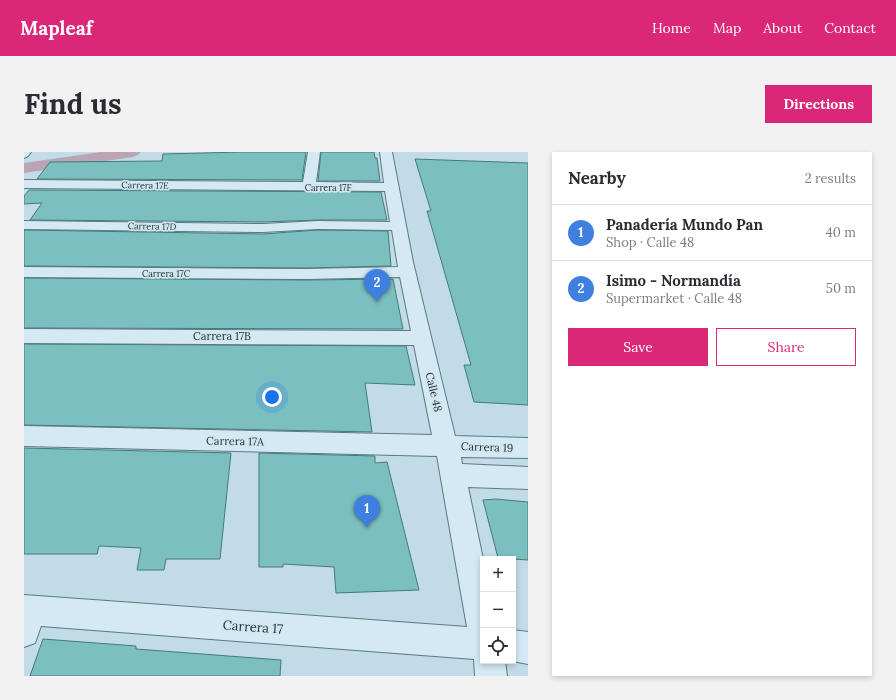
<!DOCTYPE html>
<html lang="en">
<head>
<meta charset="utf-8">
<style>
  :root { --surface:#fff; --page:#f2f2f3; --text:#2b2b33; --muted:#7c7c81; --line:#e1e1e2; --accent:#db2777 }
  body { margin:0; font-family:Lora,serif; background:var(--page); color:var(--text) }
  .controls { position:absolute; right:12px; bottom:12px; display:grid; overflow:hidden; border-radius:0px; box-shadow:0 2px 6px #0003 }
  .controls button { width:36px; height:36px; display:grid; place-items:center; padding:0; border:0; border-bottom:1px solid var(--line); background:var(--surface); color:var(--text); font:20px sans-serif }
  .you { position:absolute; left:248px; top:245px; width:14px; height:14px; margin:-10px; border:3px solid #fff; border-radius:50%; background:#1a73e8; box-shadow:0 0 0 6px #1a73e833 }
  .badge { display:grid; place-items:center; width:26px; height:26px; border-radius:50%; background:var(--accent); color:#fff; font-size:13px; font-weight:700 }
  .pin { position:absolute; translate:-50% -33px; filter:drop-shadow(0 1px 2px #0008) }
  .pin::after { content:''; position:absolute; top:21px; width:14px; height:12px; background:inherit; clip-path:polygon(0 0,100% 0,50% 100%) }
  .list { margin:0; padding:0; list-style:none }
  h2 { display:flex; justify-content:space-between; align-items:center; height:52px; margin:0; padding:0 16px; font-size:17px }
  h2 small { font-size:13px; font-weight:400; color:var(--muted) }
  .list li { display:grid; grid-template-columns:26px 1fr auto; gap:12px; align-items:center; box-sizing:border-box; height:56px; padding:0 16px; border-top:1px solid var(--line) }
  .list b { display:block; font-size:15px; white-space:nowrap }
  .list p { margin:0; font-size:13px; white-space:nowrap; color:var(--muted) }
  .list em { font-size:13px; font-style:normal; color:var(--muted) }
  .actions { display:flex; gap:8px; padding:12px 16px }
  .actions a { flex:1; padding:9px 0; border:1px solid var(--accent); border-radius:0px; text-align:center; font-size:14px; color:var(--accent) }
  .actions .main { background:var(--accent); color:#fff }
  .icon { flex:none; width:22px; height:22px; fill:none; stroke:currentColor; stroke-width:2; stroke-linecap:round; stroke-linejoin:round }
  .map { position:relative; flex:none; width:504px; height:524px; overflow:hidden; border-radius:0px }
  header { display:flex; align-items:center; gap:24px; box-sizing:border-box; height:56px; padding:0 20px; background:var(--accent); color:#fff }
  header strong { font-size:19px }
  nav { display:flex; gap:22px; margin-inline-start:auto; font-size:14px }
  .intro { display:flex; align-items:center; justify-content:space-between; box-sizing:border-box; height:96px; padding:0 24px }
  h1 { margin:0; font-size:28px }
  .button { padding:10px 18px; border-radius:0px; background:var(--accent); color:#fff; font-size:14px; font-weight:700 }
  main { display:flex; gap:24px; padding:0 24px }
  aside { flex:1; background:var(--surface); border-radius:0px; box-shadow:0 2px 6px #0003 }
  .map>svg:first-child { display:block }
</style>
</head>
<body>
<header>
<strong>Mapleaf</strong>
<nav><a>Home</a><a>Map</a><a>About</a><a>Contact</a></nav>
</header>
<div class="intro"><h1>Find us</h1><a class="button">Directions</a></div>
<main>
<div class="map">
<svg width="504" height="524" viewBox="0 0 504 524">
  <rect width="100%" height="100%" fill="#c2dbe8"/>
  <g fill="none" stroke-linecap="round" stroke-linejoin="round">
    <path fill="#bba4b3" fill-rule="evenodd" d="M77,0H117L114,3L109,5L0,21V11Z"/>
  </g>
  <path fill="#7cbfc1" stroke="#447a7b" d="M218,0H282L278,28L13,27L26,10L138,9L139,2Z
    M297,0H350L351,6H353L356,29H294Z
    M391,7L504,11V253L450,250L440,213H447L403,59H407Z
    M5,38L357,40L363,68H294L239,70L6,68L18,51L0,52V44Z
    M0,78L239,82L294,78L364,79L367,114L283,116L0,114Z
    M0,126L283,128L369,127L379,177L0,176Z
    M0,192L382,194L391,233L341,231L348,280L0,273Z
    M0,296L207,301L196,407H142L140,418H113L117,396L75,394L73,402H0Z
    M235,301L351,304V311L363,310L395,438L312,441L310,415L259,412V415H235Z
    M472,347L504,350V408L474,406L459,348Z
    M19,487L112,494V497L257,508L256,524H6Z"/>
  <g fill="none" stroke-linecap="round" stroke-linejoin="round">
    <defs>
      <path id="minor" d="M0,0H7L4,4L0,6Z
        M284,0H296L292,30L360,31L356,0H368L389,110L431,284L504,286V306L437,305L438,312L504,315V337L444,335L459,407V509H481L483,524H451L450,507L17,474L11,491L0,495V443L443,475L413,304L0,294V274L408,283L390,193L0,191V177L387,179L376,125L283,127L0,125V115L283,117L374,115L368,78L294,77L239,80L0,77V69L239,72L294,69L366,70L361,39L0,36V28L279,30Z
        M489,478L504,480V512L488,509H489Z"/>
    </defs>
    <use href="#minor" stroke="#5b7a7f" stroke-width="2"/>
    <use href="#minor" fill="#d4e9f4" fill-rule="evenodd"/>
  </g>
  <g text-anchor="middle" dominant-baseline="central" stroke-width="3.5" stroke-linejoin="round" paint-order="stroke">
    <g font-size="9" fill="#1e2f31" stroke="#d0e6f0">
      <text transform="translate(121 33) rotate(1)">Carrera 17E</text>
      <text x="304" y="35">Carrera 17F</text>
      <text transform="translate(128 74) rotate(1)">Carrera 17D</text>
      <text x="142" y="121">Carrera 17C</text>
    </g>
    <g font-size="11" fill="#1e2f31" stroke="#d0e6f0">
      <text x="198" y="184">Carrera 17B</text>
      <text transform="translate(410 240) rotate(77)">Calle 48</text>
      <text transform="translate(211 289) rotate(1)">Carrera 17A</text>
      <text transform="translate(463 295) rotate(2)">Carrera 19</text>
    </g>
    <g font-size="13" fill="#1e2f31" stroke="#d0e6f0">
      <text transform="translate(229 475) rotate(4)">Carrera 17</text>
    </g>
  </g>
</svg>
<div class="controls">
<button>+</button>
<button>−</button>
<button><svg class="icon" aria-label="locate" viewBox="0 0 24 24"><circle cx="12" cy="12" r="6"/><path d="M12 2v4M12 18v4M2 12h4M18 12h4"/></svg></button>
</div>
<div class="you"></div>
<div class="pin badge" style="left:343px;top:376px;background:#3f7fe0">1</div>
<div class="pin badge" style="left:353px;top:150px;background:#3f7fe0">2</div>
</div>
<aside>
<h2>Nearby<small>2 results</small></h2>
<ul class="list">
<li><span class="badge" style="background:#3f7fe0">1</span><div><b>Panadería Mundo Pan</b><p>Shop · Calle 48</p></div><em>40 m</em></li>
<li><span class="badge" style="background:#3f7fe0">2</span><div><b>Isimo - Normandía</b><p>Supermarket · Calle 48</p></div><em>50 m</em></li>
</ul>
<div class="actions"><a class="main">Save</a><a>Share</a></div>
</aside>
</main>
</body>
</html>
